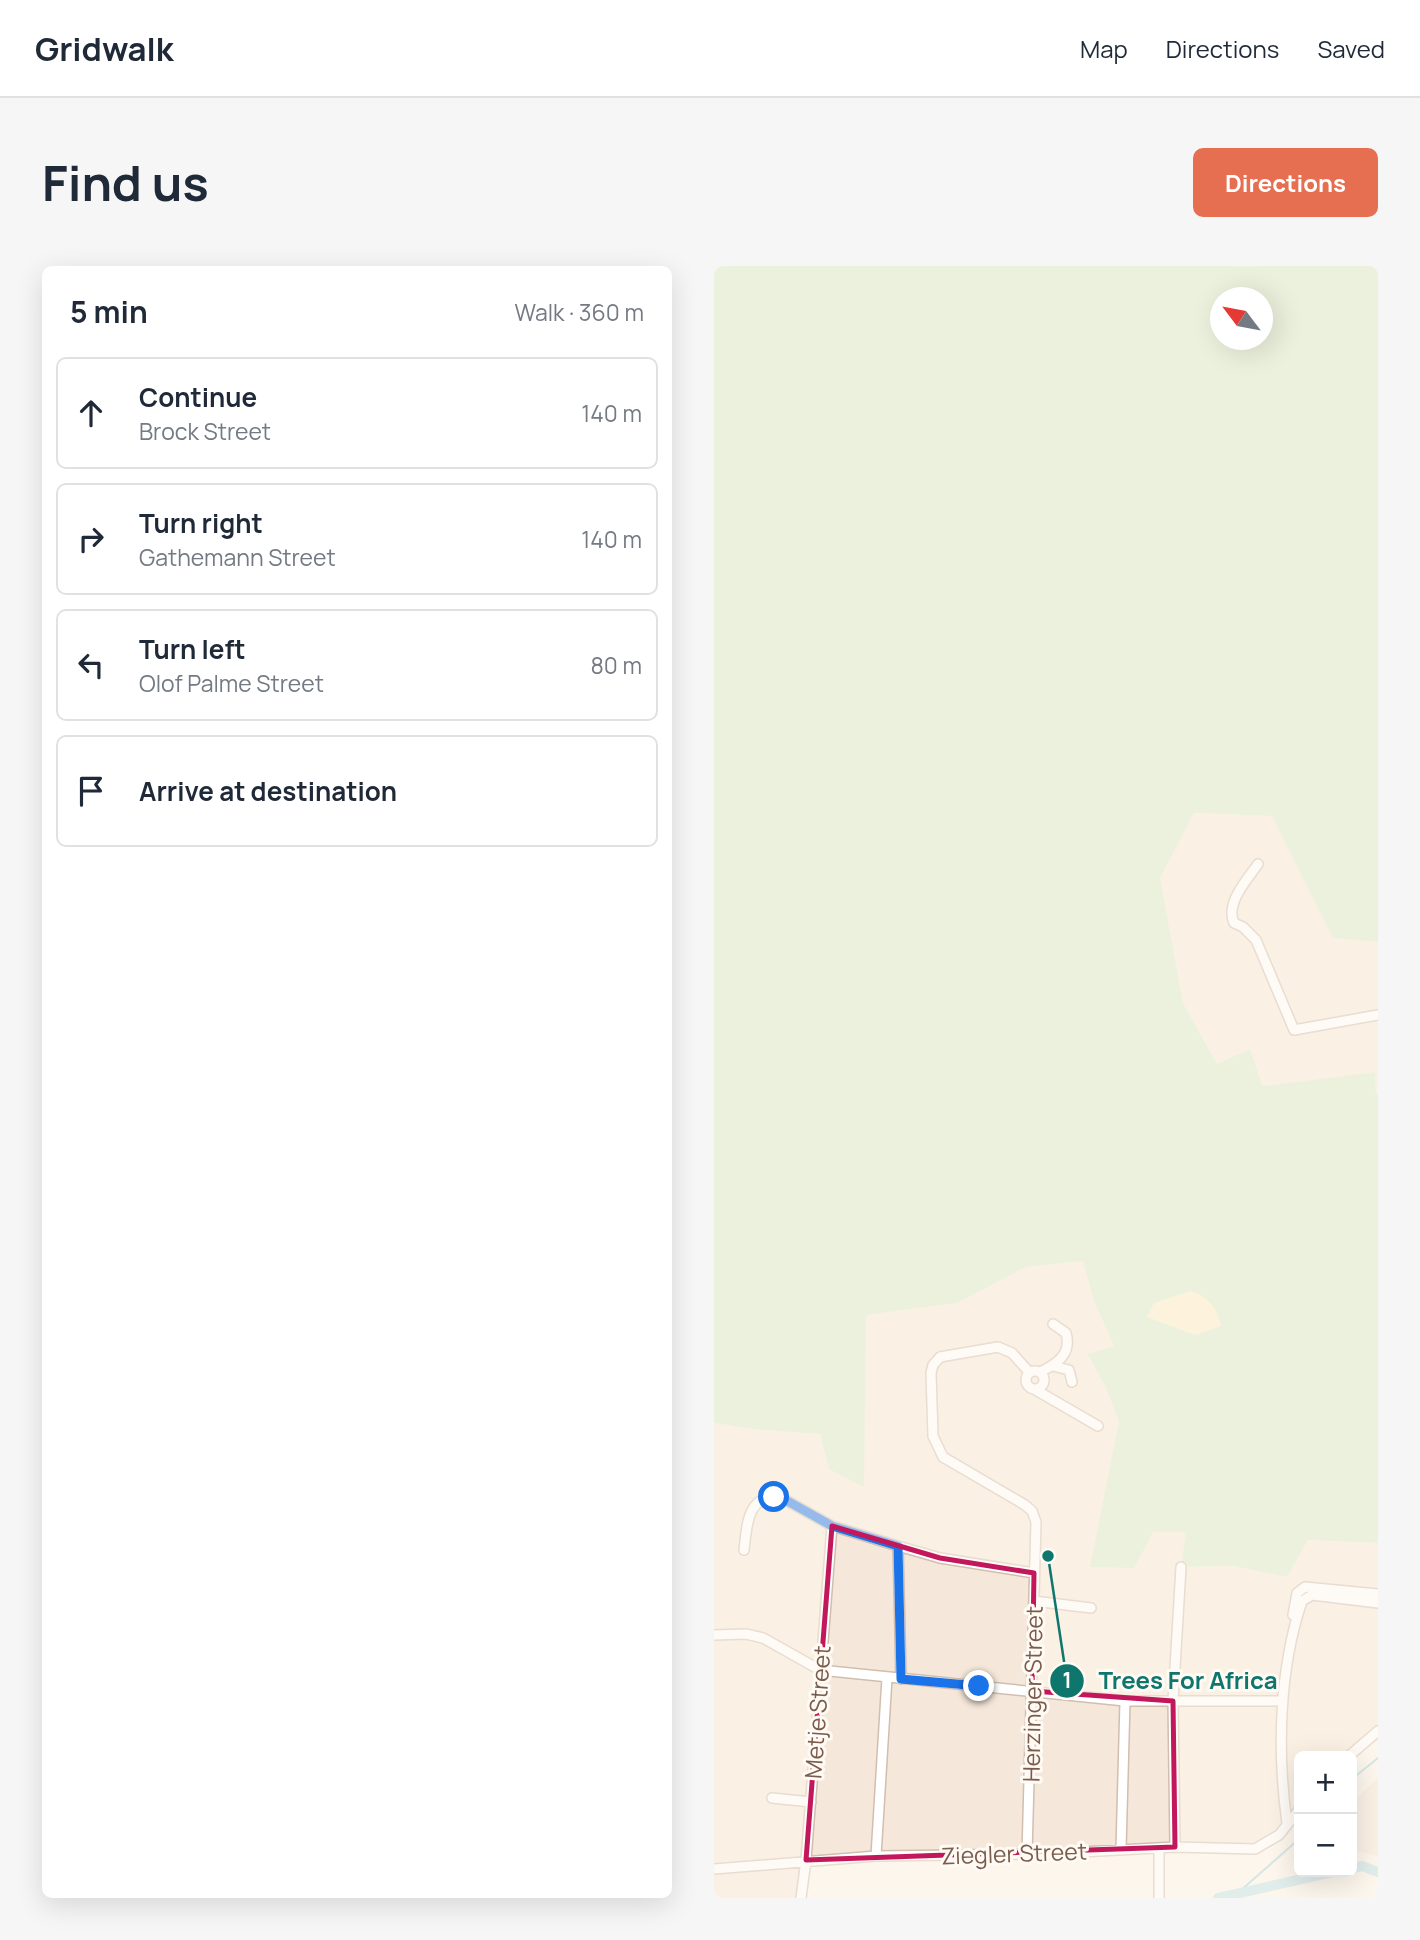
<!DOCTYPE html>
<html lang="en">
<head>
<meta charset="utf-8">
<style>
  :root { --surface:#fff; --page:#f6f6f7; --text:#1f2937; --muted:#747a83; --line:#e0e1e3; --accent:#e76f51 }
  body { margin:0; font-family:Manrope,sans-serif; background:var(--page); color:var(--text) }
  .controls { position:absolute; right:21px; bottom:21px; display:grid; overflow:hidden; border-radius:10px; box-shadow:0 7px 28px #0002 }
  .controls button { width:63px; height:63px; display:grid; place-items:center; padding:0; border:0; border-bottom:2px solid var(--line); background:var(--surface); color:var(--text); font:35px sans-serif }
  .compass { position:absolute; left:496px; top:21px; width:63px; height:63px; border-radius:50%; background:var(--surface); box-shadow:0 7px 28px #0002; rotate:302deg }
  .stop { position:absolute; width:21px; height:21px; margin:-16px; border:5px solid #1a73e8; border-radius:50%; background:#fff }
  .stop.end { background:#1a73e8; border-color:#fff; box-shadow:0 2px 7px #0008 }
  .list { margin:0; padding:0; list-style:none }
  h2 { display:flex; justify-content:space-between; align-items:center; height:91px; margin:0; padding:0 28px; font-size:30px }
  h2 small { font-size:23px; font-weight:400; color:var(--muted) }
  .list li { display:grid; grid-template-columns:46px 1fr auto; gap:21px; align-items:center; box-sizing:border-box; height:112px; margin:0 14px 14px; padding:0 14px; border:2px solid var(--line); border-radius:10px }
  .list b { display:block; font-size:26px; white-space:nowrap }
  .list p { margin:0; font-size:23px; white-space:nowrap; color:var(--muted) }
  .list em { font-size:23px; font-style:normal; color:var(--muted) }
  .icon { flex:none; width:38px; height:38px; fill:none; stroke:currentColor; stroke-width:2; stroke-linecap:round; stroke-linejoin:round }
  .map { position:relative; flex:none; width:664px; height:1632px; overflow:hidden; border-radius:10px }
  header { display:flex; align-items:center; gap:42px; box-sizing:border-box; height:98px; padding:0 35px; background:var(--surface); border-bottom:2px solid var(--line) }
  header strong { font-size:33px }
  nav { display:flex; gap:38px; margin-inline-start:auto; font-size:24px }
  .intro { display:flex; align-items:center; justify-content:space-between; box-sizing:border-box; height:168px; padding:0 42px }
  h1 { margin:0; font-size:49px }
  .button { padding:18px 32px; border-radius:10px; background:var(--accent); color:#fff; font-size:24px; font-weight:700 }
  main { display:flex; gap:42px; padding:0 42px }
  aside { flex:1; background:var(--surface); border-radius:10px; box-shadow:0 7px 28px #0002 }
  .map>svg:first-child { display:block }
</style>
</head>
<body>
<header>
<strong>Gridwalk</strong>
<nav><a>Map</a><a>Directions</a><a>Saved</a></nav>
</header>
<div class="intro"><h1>Find us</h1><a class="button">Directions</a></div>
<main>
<aside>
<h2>5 min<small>Walk · 360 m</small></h2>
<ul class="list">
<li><svg class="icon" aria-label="ahead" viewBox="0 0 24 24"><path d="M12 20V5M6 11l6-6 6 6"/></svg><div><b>Continue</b><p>Brock Street</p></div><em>140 m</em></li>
<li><svg class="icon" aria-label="right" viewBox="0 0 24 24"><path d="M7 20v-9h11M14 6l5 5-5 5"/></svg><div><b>Turn right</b><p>Gathemann Street</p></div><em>140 m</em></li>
<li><svg class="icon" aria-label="left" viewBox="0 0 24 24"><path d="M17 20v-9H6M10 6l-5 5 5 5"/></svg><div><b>Turn left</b><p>Olof Palme Street</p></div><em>80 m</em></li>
<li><svg class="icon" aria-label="arrive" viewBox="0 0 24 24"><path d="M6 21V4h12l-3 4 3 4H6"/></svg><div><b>Arrive at destination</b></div></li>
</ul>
</aside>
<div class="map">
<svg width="664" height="1632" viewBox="0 0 664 1632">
  <rect width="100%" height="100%" fill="#fdf6ec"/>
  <path fill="#f5e8da" d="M480,547L558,550L619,672L664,676V828H662L661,806L548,820L503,798L469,737L445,612Z
    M370,995L380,1035L400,1080L373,1089L391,1120L405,1155L377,1301L439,1266H472L468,1301L519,1300L573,1311L594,1274L664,1277V1460L635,1490H585V1544L573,1557L541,1583L92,1594L87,1632H0V1157L47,1164L107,1168L152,1049L243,1037L312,1001Z
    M664,1512V1590L638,1584V1536Z"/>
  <path fill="#d8ecc9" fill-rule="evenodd" d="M0,0H664V676L619,672L558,550L480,547L446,612L469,737L503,798L536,783L548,820L661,806L662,828H664V1277L594,1274L573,1311L519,1300L467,1301L472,1266H439L420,1302L376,1301L405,1155L391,1120L373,1088L400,1080L380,1035L369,995L312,1001L243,1037L152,1049L150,1221L115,1203L106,1168L47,1164L0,1157ZM506,32H548V74H506Z"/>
  <path fill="#fcefc7" d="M476,1025C494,1030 503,1042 507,1060L481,1069L433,1051L440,1037Z"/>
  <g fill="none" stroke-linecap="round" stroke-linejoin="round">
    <path stroke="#a5d3da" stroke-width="2" d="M638,1513L664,1492
      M526,1625L585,1573"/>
    <path stroke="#bfe3e8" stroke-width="10" d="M638,1602L648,1600L664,1606
      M504,1632L619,1606"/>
    <defs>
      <path id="minor" d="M544,598C533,614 511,637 520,657L529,661L542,674L580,764L664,749
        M339,1100L355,1104L358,1116
        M312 1114a9 9 0 1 1 18 0a9 9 0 1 1-18 0Z
        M326,1106C343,1098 358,1088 352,1067L339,1058
        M320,1123L384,1160
        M184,1280L187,1413
        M30,1284C33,1259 33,1226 68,1232L118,1260L184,1280L226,1292L320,1307
        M320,1335L377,1342
        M579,1349L583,1327L591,1321L664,1328
        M0,1369L32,1368L49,1372L106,1404L411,1435H569
        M635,1490L664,1465
        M58,1532L97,1536
        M573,1557C563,1485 565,1404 588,1335L598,1329L664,1337
        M461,1581L459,1435L467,1301
        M407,1583L411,1435
        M313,1588L322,1256L318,1245L311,1239L229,1191L219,1170L217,1107L219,1099L226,1091L284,1081L298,1087L316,1107
        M162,1590L173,1412
        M0,1603L162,1590L330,1588L461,1581L541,1583L565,1569L585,1544
        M87,1632L92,1594L118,1260
        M445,1632V1582"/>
    </defs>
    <use href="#minor" stroke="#d1beb0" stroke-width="12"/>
    <use href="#minor" stroke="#fff" stroke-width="9"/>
  </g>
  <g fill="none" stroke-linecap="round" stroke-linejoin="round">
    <path stroke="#1a73e8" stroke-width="9" d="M60,1231L68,1232L118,1260L184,1280L187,1413L265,1420"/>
  </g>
  <path d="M0 0H664V1632H0ZM118,1260L226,1292L320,1307L318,1425L459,1435L461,1581L92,1594Z" fill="#fdf6ec" fill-opacity=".55" fill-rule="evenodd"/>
  <path fill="none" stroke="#c2185b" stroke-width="5" stroke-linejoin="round" d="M118,1260L226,1292L320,1307L318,1425L459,1435L461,1581L92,1594Z"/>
  <g text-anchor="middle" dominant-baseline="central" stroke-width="6" stroke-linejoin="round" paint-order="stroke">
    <g font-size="23" fill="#7a5c4d" stroke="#fffaf3">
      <text transform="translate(318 1428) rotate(-89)">Herzinger Street</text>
      <text transform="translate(103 1446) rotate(-86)">Metje Street</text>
      <text transform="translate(300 1587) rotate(-2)">Ziegler Street</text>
    </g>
  </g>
  <path fill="none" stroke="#0f766e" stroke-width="2.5" d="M334 1290L353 1415"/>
  <g fill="#0f766e" stroke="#fffaf3" stroke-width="2.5">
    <circle cx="334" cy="1290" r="7"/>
    <circle cx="353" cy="1415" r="18"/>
  </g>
  <g font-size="21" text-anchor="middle" font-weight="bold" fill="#fff">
    <text x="353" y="1422">1</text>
  </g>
  <g font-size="24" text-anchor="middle" font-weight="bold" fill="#0f766e" stroke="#fffaf3" stroke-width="6" stroke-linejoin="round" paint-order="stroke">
    <text x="474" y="1423">Trees For Africa</text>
  </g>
</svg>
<div class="controls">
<button>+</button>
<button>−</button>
</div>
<svg class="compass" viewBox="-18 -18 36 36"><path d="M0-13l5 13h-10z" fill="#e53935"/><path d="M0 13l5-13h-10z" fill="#747a83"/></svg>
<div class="stop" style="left:60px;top:1231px"></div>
<div class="stop end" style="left:265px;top:1420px"></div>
</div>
</main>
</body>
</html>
